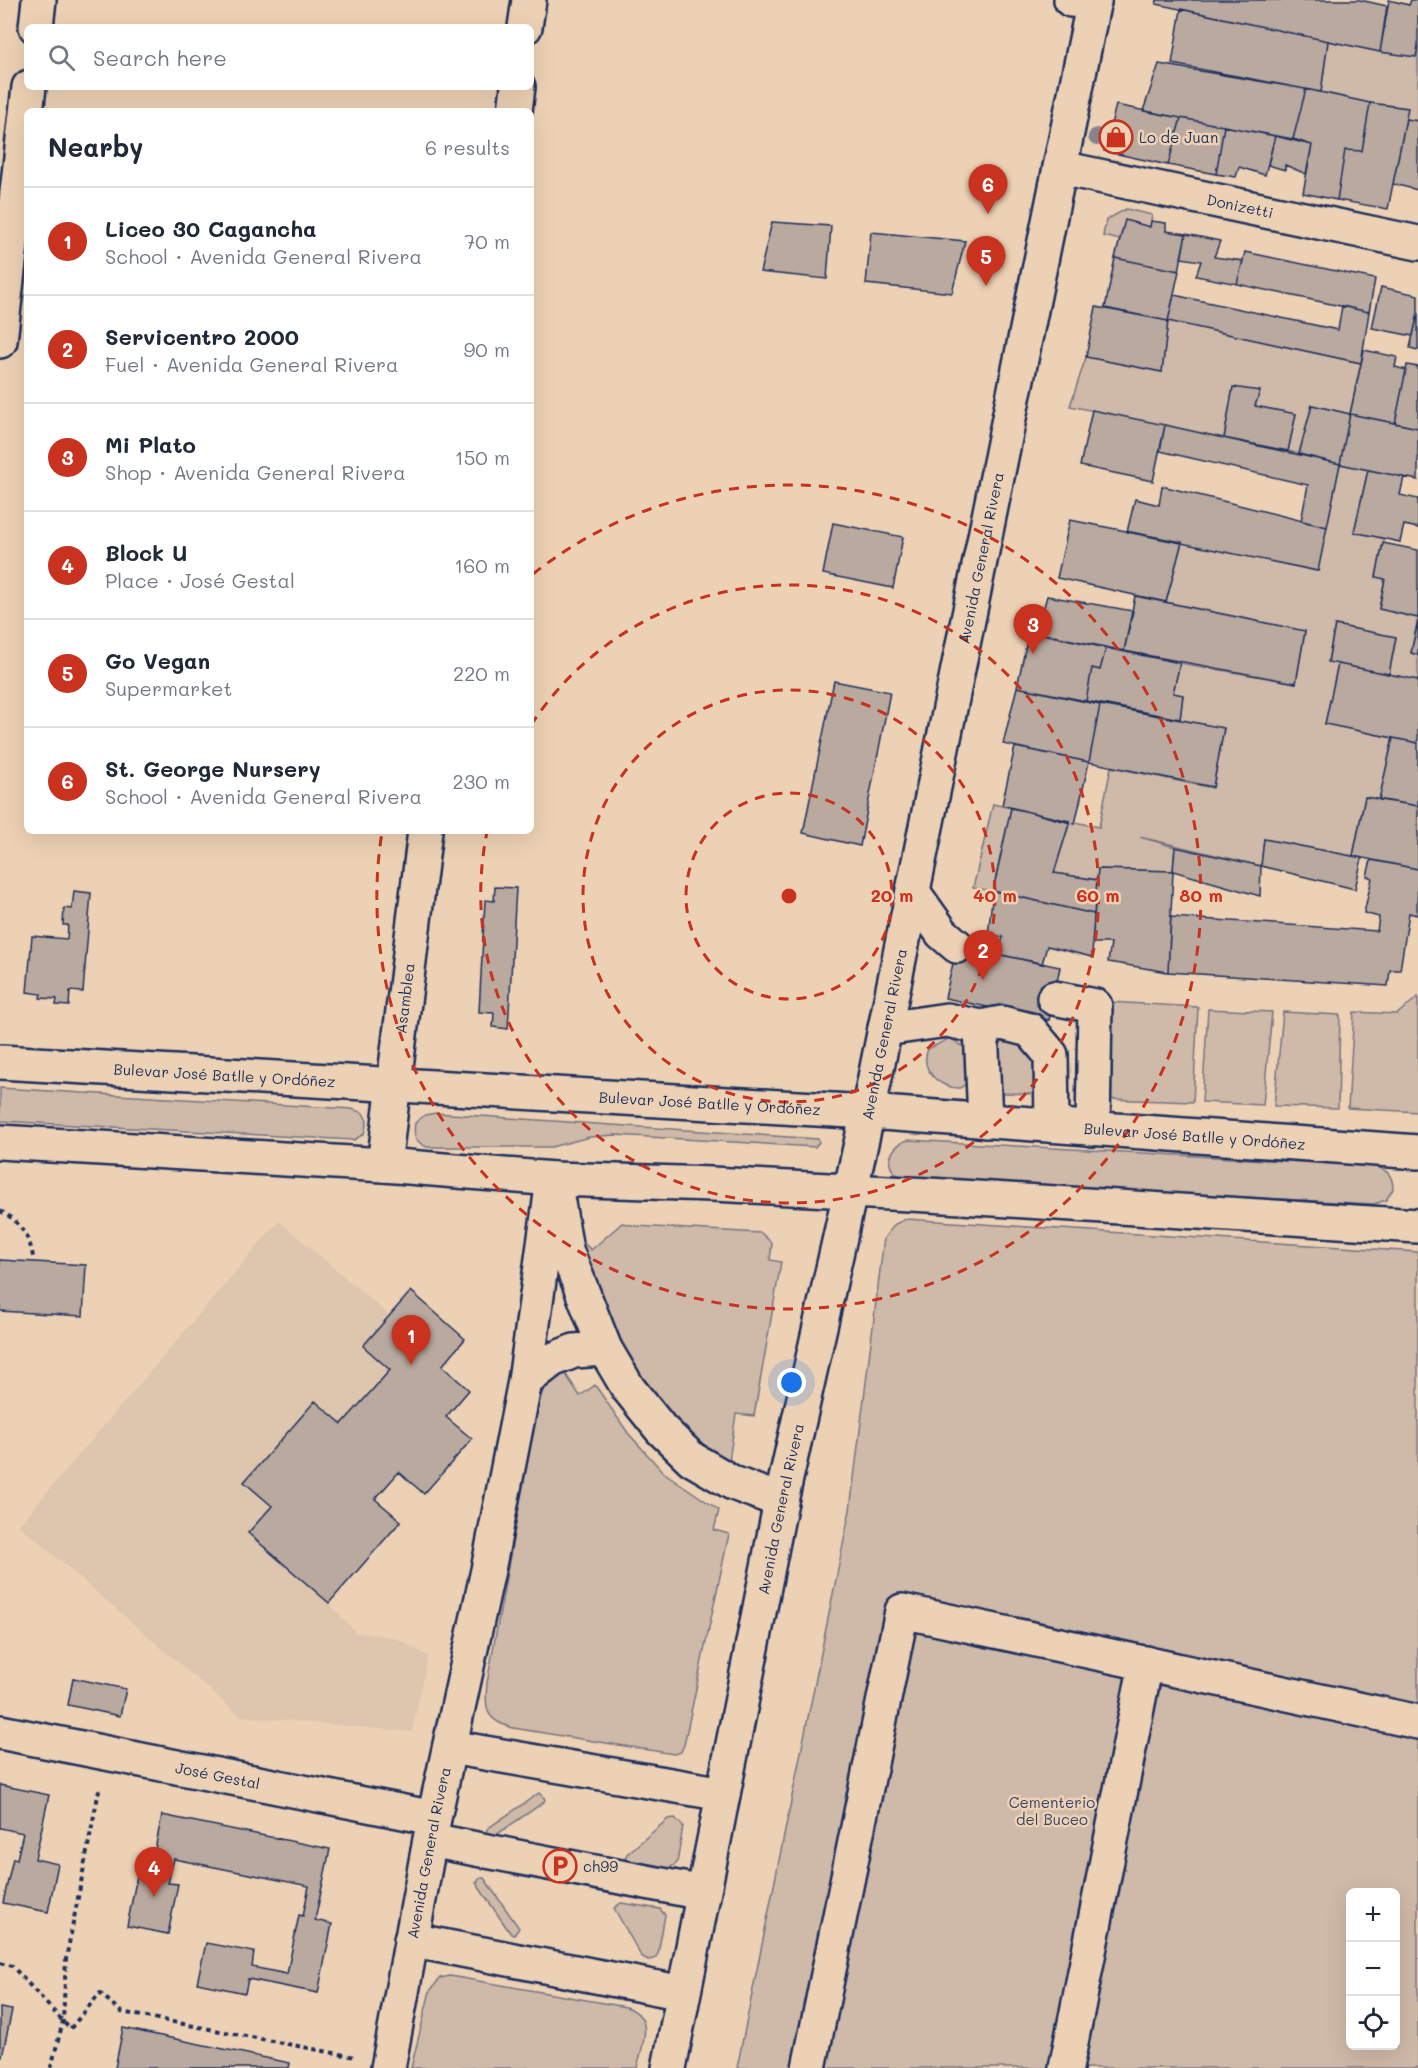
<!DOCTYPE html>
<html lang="en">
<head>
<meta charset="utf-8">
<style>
  :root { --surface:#fff; --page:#f2f2f3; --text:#1f2937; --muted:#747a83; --line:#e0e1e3; --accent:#c8321e }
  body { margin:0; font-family:Mali,sans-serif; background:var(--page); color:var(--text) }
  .controls { position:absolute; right:18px; bottom:18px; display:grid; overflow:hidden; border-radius:9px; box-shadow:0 6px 24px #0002 }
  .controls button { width:54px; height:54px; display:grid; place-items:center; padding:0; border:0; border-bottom:2px solid var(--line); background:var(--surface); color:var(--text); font:30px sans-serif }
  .you { position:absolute; left:792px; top:1383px; width:21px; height:21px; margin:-15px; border:4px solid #fff; border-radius:50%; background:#1a73e8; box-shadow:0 0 0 9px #1a73e833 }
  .badge { display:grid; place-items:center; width:39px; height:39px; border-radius:50%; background:var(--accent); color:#fff; font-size:20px; font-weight:700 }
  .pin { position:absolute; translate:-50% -50px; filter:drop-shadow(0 2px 3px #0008) }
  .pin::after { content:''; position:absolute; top:32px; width:21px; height:18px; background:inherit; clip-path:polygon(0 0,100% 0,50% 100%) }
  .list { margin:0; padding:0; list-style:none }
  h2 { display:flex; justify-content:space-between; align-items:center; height:78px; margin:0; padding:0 24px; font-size:26px }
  h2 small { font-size:20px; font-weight:400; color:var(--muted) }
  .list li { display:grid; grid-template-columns:39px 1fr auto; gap:18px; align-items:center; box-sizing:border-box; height:108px; padding:0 24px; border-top:2px solid var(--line) }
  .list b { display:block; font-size:22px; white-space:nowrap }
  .list p { margin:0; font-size:20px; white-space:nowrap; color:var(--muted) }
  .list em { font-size:20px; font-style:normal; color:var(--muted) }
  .icon { flex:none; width:33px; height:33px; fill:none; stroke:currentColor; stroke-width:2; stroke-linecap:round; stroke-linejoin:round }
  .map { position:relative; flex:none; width:1418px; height:2068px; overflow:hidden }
  .search { position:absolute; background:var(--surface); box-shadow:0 6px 24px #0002; left:24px; top:24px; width:510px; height:66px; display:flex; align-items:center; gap:15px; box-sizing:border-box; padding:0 21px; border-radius:9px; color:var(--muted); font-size:22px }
  .panel { position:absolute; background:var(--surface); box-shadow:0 6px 24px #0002; left:24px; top:108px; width:510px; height:726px; border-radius:9px }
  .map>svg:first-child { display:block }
</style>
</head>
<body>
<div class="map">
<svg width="1418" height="2068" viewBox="0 0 1418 2068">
  <rect width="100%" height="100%" fill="#edd1b4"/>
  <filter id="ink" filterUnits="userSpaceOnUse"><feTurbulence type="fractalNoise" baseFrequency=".0167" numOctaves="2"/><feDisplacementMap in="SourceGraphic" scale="12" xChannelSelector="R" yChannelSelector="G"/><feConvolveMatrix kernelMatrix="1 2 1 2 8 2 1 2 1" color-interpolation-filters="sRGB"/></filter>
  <g filter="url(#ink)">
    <path fill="#ddc5ae" d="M279,1221L389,1315L411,1291L465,1339L442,1366L469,1390L446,1417L472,1439L424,1494L399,1472L376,1499L401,1521L329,1603L355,1632L396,1638L428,1656L412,1732L240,1716L19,1525Z"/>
    <path fill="#cfb9a8" stroke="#757483" stroke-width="1.5" fill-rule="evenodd" d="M1328,41L1415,57L1418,46V121L1406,119L1407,108L1370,103L1321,92Z
      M1126,209L1152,215L1150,227L1120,240L1103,236L1106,220Z
      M1168,321L1361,363L1350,414L1312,405L1299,454L1288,451L1296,414L1255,406L1260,391L1233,388L1224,438L1070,406L1086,357L1162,372Z
      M1340,464L1368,470L1354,532L1384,538L1376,577L1385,579L1379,609L1418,618L1411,653L1418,655V680L1389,674L1396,637L1335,625L1328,661L1338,664L1325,724L1393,738L1379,800L1365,797L1353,856L1264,839L1261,866L1140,837L1175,847L1173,871L1098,869L1097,880L1054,873L1070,821L1099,827L1111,767L1213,788L1224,729L1180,719L1183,695L1173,693L1180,663L1296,683L1305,631L1166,602L1182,542L1317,571Z
      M993,804L1011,808L993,891L973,888Z
      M1418,997V1112L1348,1108L1354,1012L1397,1014Z
      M1109,1002L1198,1007L1193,1102L1105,1099Z
      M1208,1009L1272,1012L1263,1105L1202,1102Z
      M1283,1012L1340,1015L1338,1108L1274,1106Z
      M950,1038L964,1047L966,1084L960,1088C940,1089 919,1070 928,1049Z
      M1007,1038L1033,1056L1039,1092L1036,1094L1002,1093L996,1048Z
      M0,1088L352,1109L363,1113L367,1121L364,1134L354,1140L0,1121Z
      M436,1113L818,1139L819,1142L815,1147L615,1135L590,1137L551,1147H427C415,1142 413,1136 415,1123L425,1115Z
      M909,1140L1375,1166C1387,1170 1393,1175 1393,1189L1386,1200L1374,1204L912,1180C905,1178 897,1177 893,1171C884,1159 896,1142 909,1140Z
      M906,1219L1418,1252V2068H737L850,1510L884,1238L895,1224ZM1350,1892H1396V2046H1350Z
      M622,1223L636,1226L761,1233L772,1243L770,1260L781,1262L754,1416L736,1414L729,1461C679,1433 641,1381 615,1331C601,1304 592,1273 581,1244L583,1242L591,1250Z
      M563,1370L580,1396L595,1385L628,1433L663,1472L719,1510L714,1530L729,1534L684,1745L681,1752L674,1754L513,1728C485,1720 485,1710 487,1683L536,1412C542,1390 544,1384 563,1370Z
      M539,1793L545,1799L544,1802L493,1837L486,1833L487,1829Z
      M675,1818L683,1826L677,1863L668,1869L627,1862L625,1858L627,1854L668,1819Z
      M480,1878H484L519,1928L514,1935L511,1934L476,1883Z
      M621,1903L660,1909L665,1915L658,1954L654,1959L648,1960L641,1956L614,1908Z
      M450,1976L626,2007C656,2017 642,2045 637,2068H411L430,1991L440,1978Z"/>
    <path fill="#b9a99f" stroke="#1b2f5e" stroke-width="1.5" d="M1157,0H1360L1387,6L1380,52L1156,4Z
      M1389,0L1409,5L1411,0H1418V46L1416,57L1380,52Z
      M1181,9L1328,41L1321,92L1172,64Z
      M1159,64L1306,89L1293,139L1143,111Z
      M1306,89L1370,103L1362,151L1345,150L1337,200L1303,193L1312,145L1293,139Z
      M1370,103L1408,108L1388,209L1337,200L1345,150L1362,151Z
      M1116,105L1181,118L1168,165L1104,151Z
      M1181,118L1224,126L1216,174L1168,165Z
      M1406,119L1418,121V190L1393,184Z
      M1224,126L1275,136L1265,175L1239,167L1236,177L1216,174Z
      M1275,136L1312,145L1306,174L1285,165V170L1268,165Z
      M1125,220L1150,227L1151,221L1166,223V231L1186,234L1179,271L1115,258Z
      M772,222L831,226L827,279L760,272Z
      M871,232L965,241L952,293L866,284Z
      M1186,234L1220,241L1214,257L1243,261L1237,284L1196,276L1201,261L1181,258Z
      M1245,252L1375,279L1369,312L1237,284Z
      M1115,258L1179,271L1168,321L1105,308Z
      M1381,287L1418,295V313L1413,336L1372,328Z
      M1174,295L1338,330L1342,306L1369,312L1361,363L1168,321Z
      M1096,307L1168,321L1162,372L1086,357Z
      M1418,313V350L1410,348Z
      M1364,350L1397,357L1395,367L1406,370L1395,423L1350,414Z
      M1407,365L1418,367V428L1395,423Z
      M1233,387L1260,391L1255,406L1296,414L1288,451L1224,438Z
      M1312,405L1350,414L1340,464L1299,454Z
      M1092,410L1165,425L1153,481L1080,466Z
      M1350,414L1418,428V480L1340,464Z
      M1165,425L1340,464L1327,527L1301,521L1308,485L1160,451Z
      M1368,470L1404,477L1400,495L1418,499V528L1404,525L1400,542L1354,532Z
      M1162,486L1327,527L1318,571L1127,532L1135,499L1159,505Z
      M1070,520L1182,542L1166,602L1057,578Z
      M833,523L903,537L893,588L823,574Z
      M1383,543L1418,550V618L1379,609L1385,579L1376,577Z
      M1047,596L1133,611L1124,651L1029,631L1034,612L1042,614Z
      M1135,596L1305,631L1296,683L1124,651Z
      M1418,621V655L1411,653Z
      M1335,625L1396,637L1389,674L1328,662Z
      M1029,631L1106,648L1100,670L1092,668L1086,701L1017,687Z
      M1106,648L1180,663L1173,693L1183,695L1180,719L1086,701L1092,668L1100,670Z
      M1338,664L1418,680V743L1325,724Z
      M834,681L890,692L860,846L803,833Z
      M1017,687L1100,705L1089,762L1003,744Z
      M1100,705L1224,728L1213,787L1089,762Z
      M1393,738L1418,743V806L1379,800Z
      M1015,747L1089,762L1075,824L1002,805Z
      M1365,797L1418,806V869L1353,856Z
      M1011,808L1070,821L1054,873L1097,880L1094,914L993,891Z
      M1264,839L1362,858L1355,889L1261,866Z
      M1175,847L1261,866L1260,896L1173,871Z
      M1371,860L1418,869L1417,915L1409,913L1400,970H1390L1388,986L1168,972L1171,917L1377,931L1379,917L1364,913L1372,878L1367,876Z
      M1098,869L1173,871L1168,972L1108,962L1111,943H1092Z
      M495,887L516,888L508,1029L493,1027L494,1013L479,1012L485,900L494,901Z
      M74,891L91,893L83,992L70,991L69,1006L56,1005L57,999L40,998L41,994L27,992L32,936L67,939L68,925H63L64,908L72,909Z
      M993,891L1094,914L1092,957L1047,946L1042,964L998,954L1003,937L988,935Z
      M957,946L1060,967L1049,1020L945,998Z
      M0,1260L86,1265L83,1316L0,1311Z
      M411,1291L465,1339L442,1366L469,1390L446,1417L472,1439L424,1494L399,1472L375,1499L401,1521L329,1603L248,1533L272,1506L244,1482L315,1401L342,1424L390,1370L363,1346Z
      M73,1678L126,1689L120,1716L68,1705Z
      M0,1785L49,1795L35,1859L58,1864L48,1912L3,1903L13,1858L17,1859L23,1833L0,1828Z
      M162,1815L330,1849L315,1920L332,1924L318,1993L248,1979L245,1993L197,1983L206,1943L254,1952L252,1967L287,1974L299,1915L303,1916L309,1886L174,1859L168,1883L178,1884L168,1934L127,1926L138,1871L150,1874Z
      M0,2008L12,2010L2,2057H0Z
      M123,2028L290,2063L289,2068H115Z"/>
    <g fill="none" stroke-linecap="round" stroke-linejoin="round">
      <defs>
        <g id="minor">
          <path d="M1071,0L1094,2"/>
          <path d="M36,27L39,0"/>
          <path d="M525,27L529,0"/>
          <path d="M515,111L518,87"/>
          <path id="s1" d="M1061,168L1418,243"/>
          <path d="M0,341L29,87"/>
          <path d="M913,892L942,933L957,946"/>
          <path d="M1054,998L1095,1006L1093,1129"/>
          <path d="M885,1029L947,1020L981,1027"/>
          <path d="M985,1121L981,1027L1002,1023L1030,1030L1051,1055L1052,1125"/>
          <path id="s2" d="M384,1165L425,831"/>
          <path id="s3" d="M0,1732L434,1818"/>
          <path d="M450,1747L723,1794"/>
          <path d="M430,1840L703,1893"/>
          <path d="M411,1940L683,1993"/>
          <path id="s4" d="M388,2068L434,1818L488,1570L525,1381L552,1187"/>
          <path d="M809,2068L902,1611L1418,1722"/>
          <path d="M1066,2068L1146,1663"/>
        </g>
        <g id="major">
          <path id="s5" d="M0,1062L868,1112L1418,1152"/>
          <path d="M0,1142L384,1165L554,1179L712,1184L929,1195L1418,1226"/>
          <path d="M554,1179L566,1250L605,1349L628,1388L661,1429L692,1459L733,1483L781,1501"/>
          <path d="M525,1381L552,1360L574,1351L605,1349"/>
          <path id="s6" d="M669,2068L781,1501L868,1112L1094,0"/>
        </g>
      </defs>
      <use href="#minor" stroke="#1b2f5e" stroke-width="38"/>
      <use href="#major" stroke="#1b2f5e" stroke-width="38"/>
      <path stroke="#1b2f5e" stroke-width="4" stroke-dasharray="4.5 4.5" stroke-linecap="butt" d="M0,1211C18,1219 30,1237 33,1257
        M0,1963L12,1966L70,2029L100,1993L121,2012L355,2057
        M51,2068L63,2021L66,1959L100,1785"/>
      <use href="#minor" stroke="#edd1b4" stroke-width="33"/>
      <use href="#major" stroke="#edd1b4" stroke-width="33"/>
    </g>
    <circle fill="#88838b" cx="1097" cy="137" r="9"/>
  </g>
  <g fill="none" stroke="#c8321e" stroke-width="3" stroke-dasharray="10 8">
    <circle cx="789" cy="896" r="103"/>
    <circle cx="789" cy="896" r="206"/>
    <path d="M531 725A309 309 0 1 1 487 832"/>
    <path d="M533 574A412 412 0 1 1 382 832"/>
  </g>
  <defs>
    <symbol id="shop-ring" viewBox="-11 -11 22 22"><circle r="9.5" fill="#edd1b4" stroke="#c8321e" stroke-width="1.5"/><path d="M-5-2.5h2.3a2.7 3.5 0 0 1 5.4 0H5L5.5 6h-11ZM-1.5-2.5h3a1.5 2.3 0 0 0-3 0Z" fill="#c8321e"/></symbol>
    <symbol id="parking-ring" viewBox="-11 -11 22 22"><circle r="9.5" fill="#edd1b4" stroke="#c8321e" stroke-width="1.5"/><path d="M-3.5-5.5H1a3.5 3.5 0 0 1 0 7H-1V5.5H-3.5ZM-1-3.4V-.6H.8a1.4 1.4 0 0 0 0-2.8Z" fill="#c8321e"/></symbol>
  </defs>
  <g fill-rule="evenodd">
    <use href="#shop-ring" x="1097" y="118" width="38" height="38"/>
    <use href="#parking-ring" x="541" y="1847" width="38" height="38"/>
  </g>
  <g text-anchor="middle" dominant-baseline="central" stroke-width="5" stroke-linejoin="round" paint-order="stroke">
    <g font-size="15" fill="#1b2f5e" stroke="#edd1b4" text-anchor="start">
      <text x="1139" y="137">Lo de Juan</text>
      <text x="583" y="1866">ch99</text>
    </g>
    <g font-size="15" fill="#1b2f5e" stroke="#edd1b4">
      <text stroke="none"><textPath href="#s1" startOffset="183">Donizetti</textPath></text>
      <text stroke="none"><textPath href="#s6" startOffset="1542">Avenida General Rivera</textPath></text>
      <text stroke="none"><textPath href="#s2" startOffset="168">Asamblea</textPath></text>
      <text stroke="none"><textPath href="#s6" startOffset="1056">Avenida General Rivera</textPath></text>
      <text stroke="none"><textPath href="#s5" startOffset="225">Bulevar José Batlle y Ordóñez</textPath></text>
      <text stroke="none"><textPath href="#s5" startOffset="711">Bulevar José Batlle y Ordóñez</textPath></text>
      <text stroke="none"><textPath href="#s5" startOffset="1197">Bulevar José Batlle y Ordóñez</textPath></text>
      <text stroke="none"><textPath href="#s6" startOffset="570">Avenida General Rivera</textPath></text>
      <text stroke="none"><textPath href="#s3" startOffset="222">José Gestal</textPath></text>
      <text stroke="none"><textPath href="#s4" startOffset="219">Avenida General Rivera</textPath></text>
    </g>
    <g font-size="15" fill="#364469" stroke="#edd1b4">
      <text x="1052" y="1802">Cementerio<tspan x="1052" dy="17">del Buceo</tspan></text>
    </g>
  </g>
  <circle cx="789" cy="896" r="9" fill="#c8321e" stroke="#edd1b4" stroke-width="3"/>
  <g font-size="18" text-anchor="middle" font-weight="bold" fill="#c8321e" stroke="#edd1b4" stroke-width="5" stroke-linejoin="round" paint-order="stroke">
    <text x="892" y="902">20 m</text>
    <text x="995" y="902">40 m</text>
    <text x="1098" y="902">60 m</text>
    <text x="1201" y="902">80 m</text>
  </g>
</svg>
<div class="controls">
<button>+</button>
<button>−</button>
<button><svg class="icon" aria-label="locate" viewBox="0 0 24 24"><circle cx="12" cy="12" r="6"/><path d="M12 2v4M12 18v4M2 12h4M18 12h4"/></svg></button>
</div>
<div class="you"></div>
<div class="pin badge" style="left:411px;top:1365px">1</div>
<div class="pin badge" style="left:983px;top:980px">2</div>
<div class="pin badge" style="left:1033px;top:654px">3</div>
<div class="pin badge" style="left:154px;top:1897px">4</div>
<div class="pin badge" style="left:986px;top:286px">5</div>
<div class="pin badge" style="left:988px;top:214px">6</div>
<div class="search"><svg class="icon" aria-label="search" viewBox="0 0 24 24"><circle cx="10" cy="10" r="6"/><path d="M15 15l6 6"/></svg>Search here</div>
<section class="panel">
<h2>Nearby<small>6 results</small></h2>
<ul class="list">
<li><span class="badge">1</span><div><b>Liceo 30 Cagancha</b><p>School · Avenida General Rivera</p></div><em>70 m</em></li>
<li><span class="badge">2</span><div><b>Servicentro 2000</b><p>Fuel · Avenida General Rivera</p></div><em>90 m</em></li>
<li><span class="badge">3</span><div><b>Mi Plato</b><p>Shop · Avenida General Rivera</p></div><em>150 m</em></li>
<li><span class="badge">4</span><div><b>Block U</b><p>Place · José Gestal</p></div><em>160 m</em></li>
<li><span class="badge">5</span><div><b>Go Vegan</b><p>Supermarket</p></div><em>220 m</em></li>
<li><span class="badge">6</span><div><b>St. George Nursery</b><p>School · Avenida General Rivera</p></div><em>230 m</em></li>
</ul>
</section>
</div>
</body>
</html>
